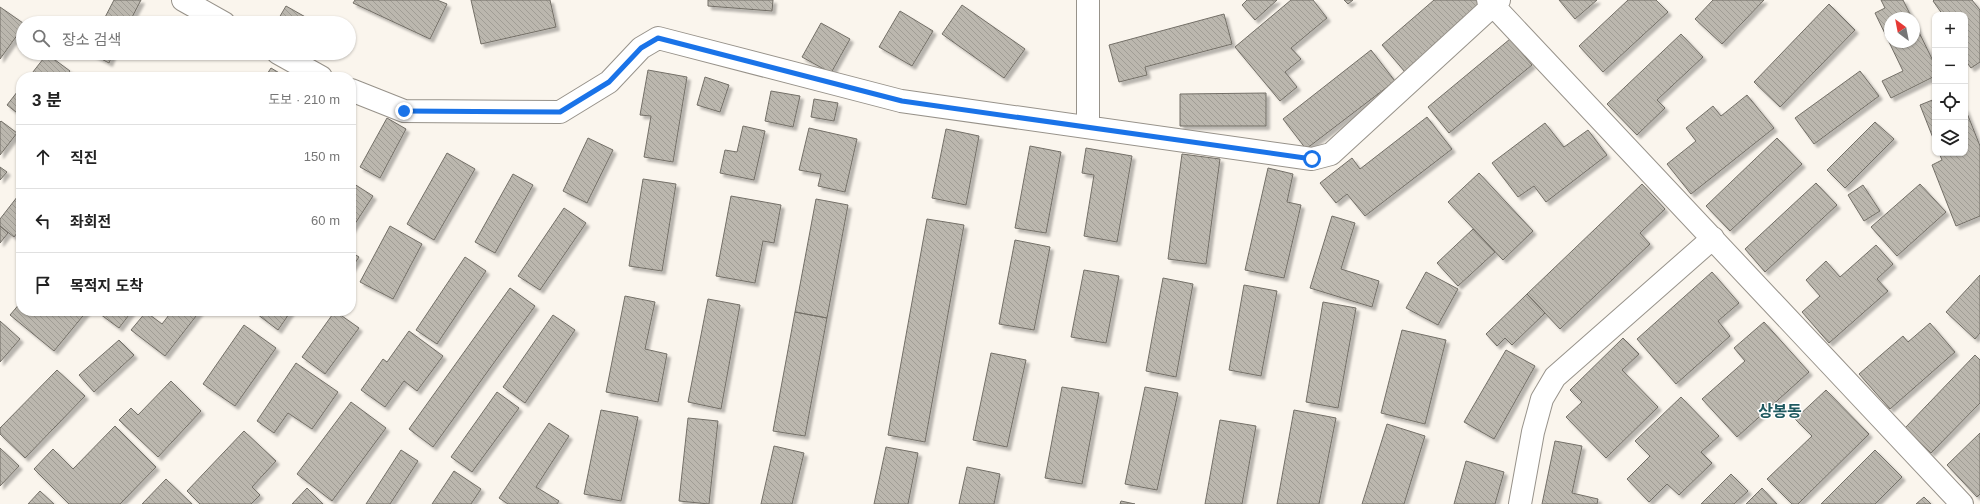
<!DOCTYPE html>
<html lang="ko">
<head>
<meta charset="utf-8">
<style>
  :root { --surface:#fff; --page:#f2f2f2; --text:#222; --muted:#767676; --line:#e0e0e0 }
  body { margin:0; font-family:Arial,"Noto Sans KR",sans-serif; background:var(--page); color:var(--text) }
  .controls { position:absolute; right:12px; top:12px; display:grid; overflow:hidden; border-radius:8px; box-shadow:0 1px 3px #0004 }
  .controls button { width:36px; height:36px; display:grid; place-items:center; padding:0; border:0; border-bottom:1px solid var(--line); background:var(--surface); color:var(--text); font:20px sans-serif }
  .compass { position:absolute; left:1884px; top:12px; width:36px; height:36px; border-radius:50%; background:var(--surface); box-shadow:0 1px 3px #0004; rotate:328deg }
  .stop { position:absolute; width:12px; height:12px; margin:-9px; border:3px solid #1a73e8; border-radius:50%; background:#fff }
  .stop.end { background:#1a73e8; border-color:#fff; box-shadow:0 1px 4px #0008 }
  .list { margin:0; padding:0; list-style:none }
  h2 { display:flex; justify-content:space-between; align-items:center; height:52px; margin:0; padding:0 16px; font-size:17px }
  h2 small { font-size:13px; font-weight:400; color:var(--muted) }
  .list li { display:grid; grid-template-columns:26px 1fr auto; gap:12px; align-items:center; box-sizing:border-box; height:64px; padding:0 16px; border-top:1px solid var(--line) }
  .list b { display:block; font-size:15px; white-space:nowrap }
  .list em { font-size:13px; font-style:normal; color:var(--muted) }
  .icon { flex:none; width:22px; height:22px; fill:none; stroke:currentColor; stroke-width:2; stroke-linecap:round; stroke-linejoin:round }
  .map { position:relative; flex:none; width:1980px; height:504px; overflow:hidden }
  .search { position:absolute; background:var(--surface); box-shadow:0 1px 3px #0004; left:16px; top:16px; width:340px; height:44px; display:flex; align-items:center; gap:10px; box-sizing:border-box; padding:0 14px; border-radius:22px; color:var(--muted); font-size:15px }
  .panel { position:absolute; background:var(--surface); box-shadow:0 1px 3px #0004; left:16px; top:72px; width:340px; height:244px; border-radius:16px }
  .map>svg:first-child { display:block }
</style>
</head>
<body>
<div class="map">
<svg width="1980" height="504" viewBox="0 0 1980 504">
  <defs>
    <pattern id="building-back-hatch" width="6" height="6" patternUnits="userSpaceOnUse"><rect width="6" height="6" fill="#bbb7ae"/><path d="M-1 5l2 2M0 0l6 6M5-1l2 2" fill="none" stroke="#a09d95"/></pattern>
    <filter id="shadow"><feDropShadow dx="3.5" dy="3.5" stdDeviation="1" flood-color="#0004"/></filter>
  </defs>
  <rect width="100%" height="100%" fill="#faf5ed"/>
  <path fill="url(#building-back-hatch)" stroke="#736f67" filter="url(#shadow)" d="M114,0H141L129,23H102Z
    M355,0H437L447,4L430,39L353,3Z
    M471,0H550L556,27L481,44Z
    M708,0H773L772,11L708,6Z
    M1247,0H1277L1255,20L1242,5Z
    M1291,0H1313L1327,18L1291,48L1301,59L1285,72L1297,87L1280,101L1235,47Z
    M1344,0H1353L1348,4Z
    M1434,0H1476L1481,7L1405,72L1382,45Z
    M1559,0H1597L1575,19Z
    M1628,0H1656L1668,12L1603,72L1579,46Z
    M1713,0H1764L1722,44L1695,19Z
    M1881,0H1903L1912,18H1890V42H1914V22L1935,65V76L1891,98L1882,81L1903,71L1875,13L1885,8Z
    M1934,0H1972L1980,10V62L1971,68L1965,60V15H1943L1933,1Z
    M1829,4L1855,30L1780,107L1754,82Z
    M962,5L1025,49L1004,78L942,34Z
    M286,6L316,23H276Z
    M0,7L23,23V27L0,59Z
    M900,11L933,31L912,66L879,47Z
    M1224,14L1232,44L1145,67L1147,75L1119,82L1109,45Z
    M821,23L850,39L831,73L802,57Z
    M1681,34L1703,57L1657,100L1665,108L1637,135L1607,104Z
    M1510,39L1532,65L1449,133L1428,107Z
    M1371,50L1395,81L1306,149L1283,119Z
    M90,53H113L109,63Z
    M47,54L70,71L65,77H29Z
    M271,68L286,77H265Z
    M648,70L687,77L673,162L644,157L651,116L640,115Z
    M1860,71L1879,96L1814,144L1795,118Z
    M107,73L113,77H104Z
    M705,77L729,85L720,112L697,105Z
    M21,87V116L7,105Z
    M771,91L800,96L793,127L765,121Z
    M1266,93V126H1180V94Z
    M1747,95L1774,128L1691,194L1667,164L1696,141L1686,128L1713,106L1721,116Z
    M814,99L838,103L834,121L811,117Z
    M1935,99V143L1920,105Z
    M1965,108L1980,146V216L1956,226L1932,165L1942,160L1939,153H1965Z
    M1427,117L1452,149L1365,216L1347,194L1336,203L1320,183L1352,158L1360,169Z
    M387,118L406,129L380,178L360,167Z
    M1,121L17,133L0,155V122Z
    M1875,122L1894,139L1845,188L1827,170Z
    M1545,123L1564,147L1588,130L1607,155L1546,202L1534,186L1518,197L1492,163Z
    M743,126L765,131L754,180L720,173L725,150L737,152Z
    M809,128L857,139L845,192L818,186L821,174L799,170Z
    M946,129L979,136L966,205L932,198Z
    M588,138L613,150L587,203L563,191Z
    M1777,138L1802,164L1730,231L1706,206Z
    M1030,146L1061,152L1046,233L1015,228Z
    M1086,148L1132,156L1117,242L1084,236L1094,175L1082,173Z
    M447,153L475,169L434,240L407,224Z
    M1182,154L1220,159L1206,264L1168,259Z
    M0,167L7,172L0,180Z
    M1268,168L1293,174L1287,202L1301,205L1284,278L1245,270Z
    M1479,173L1533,231L1503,260L1448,202Z
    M513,174L533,185L495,253L475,242Z
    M643,179L676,184L662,271L629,266Z
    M351,182L373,196L351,230Z
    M1816,183L1837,205L1765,272L1745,249Z
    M1642,184L1665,209L1640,233L1650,244L1560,329L1527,294Z
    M1920,184L1946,212L1897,256L1871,227Z
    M1863,185L1880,211L1864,221L1848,195Z
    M21,192V228L14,237L0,226V219Z
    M731,196L781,205L774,243L763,241L755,283L716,276Z
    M816,199L848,205L827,318L795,312Z
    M564,208L586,223L540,290L518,276Z
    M1332,216L1355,223L1341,269L1379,281L1372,307L1310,288Z
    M927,219L964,225L925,442L888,435Z
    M0,226L8,233L0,243Z
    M390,226L422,244L393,299L360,282Z
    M1473,229L1495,252L1458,286L1437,263Z
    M1015,240L1050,247L1034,330L999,324Z
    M1876,245L1893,264L1877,279L1888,291L1829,343L1802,312L1820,296L1806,280L1826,261L1840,277Z
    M351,252L359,257L351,269Z
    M465,257L486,271L437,344L416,330Z
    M1084,270L1119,276L1106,343L1071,337Z
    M1426,272L1458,289L1438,325L1406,308Z
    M1712,272L1739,303L1718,321L1730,336L1676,384L1637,339Z
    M1980,275V333L1975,339L1946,312Z
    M1163,278L1193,284L1176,377L1146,371Z
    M1244,285L1277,291L1261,376L1229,370Z
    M510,288L535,306L433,447L409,429Z
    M1527,294L1545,313L1512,345L1505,338L1497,346L1486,334Z
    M625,296L655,302L645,349L667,354L658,402L606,392Z
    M708,299L740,305L721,409L688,402Z
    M21,302V311H87L54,351L10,315Z
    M1323,302L1356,308L1338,408L1306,402Z
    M102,311H132L119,328L100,314Z
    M172,311H200L165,356L131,330L146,312L162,324Z
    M259,311H291L278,330L257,314Z
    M335,311L359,328L325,374L302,357Z
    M795,312L827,318L805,436L773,431Z
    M553,315L575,330L525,403L503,387Z
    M0,321L20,339L0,362Z
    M1764,322L1809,372L1737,437L1702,399L1745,361L1734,348Z
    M1930,323L1955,352L1890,409L1859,374L1903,336L1908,342Z
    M244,325L276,348L235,406L203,384Z
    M1402,330L1446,340L1425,424L1381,413Z
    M409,331L443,356L417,391L404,381L385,407L361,390L383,359L387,362Z
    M1623,338L1639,354L1622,370L1658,407L1606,458L1566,417L1582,402L1570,390Z
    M119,340L134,355L94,392L79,375Z
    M1506,350L1535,366L1494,439L1464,422Z
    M991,353L1026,360L1007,447L973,440Z
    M1975,355L1980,360V403L1931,453L1905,428Z
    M296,363L338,392L312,429L288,413L274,433L257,421Z
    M57,370L85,396L25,458L0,434V428Z
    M171,381L201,411L158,457L119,420L131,408L138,415Z
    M1062,387L1099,393L1082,484L1045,478Z
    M1145,387L1178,393L1157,490L1125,484Z
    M1826,390L1869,434L1798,504H1792L1767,479L1812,436L1795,419Z
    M497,392L519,408L472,472L451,457Z
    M1681,397L1719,436L1701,452L1712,463L1679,495L1667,484L1649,502L1627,479L1650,456L1635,441Z
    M351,402L386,428L332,501L297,474Z
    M601,410L638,417L621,501L584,494Z
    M1294,410L1336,418L1319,504H1277Z
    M688,418L718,421L709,504L679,501Z
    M1220,420L1256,426L1242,504H1205Z
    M549,423L569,436L536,487L559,501L557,504H508L499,498Z
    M1387,424L1425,436L1404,504H1362Z
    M115,426L156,467L120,504H69L34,469L53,449L73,469Z
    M244,431L276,461L252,487L260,495L251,504H200L187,491Z
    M1980,433V494L1977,497L1947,465Z
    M1555,441L1582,446L1572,493L1598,499L1597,504H1542Z
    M774,446L804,453L792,504H761Z
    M886,447L918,453L908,504H874Z
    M0,448L19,466L0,486Z
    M401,450L418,461L390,504H366Z
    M1875,450L1902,477L1875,504H1821Z
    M1466,461L1504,472L1495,504H1454Z
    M967,467L1000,474L994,504H959Z
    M454,471L481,489L471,504H432Z
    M1731,474L1748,491L1734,504H1701Z
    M166,479L192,504H142Z
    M307,488L323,504H292Z
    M1762,488L1777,504H1746Z
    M40,491L54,504H28Z
    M1924,497L1931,504H1916Z
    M1121,501L1135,504H1120Z"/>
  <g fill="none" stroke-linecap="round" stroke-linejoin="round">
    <defs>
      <path id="minor" d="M183,0L224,23
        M1488,0L1962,504
        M278,53L321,77
        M351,90L404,111L560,112L609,82L641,48L658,38L901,101L1312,159L1331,154L1499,0
        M1088,127V0
        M1520,504L1533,432L1542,399L1555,377L1713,238"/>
    </defs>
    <use href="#minor" stroke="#97928a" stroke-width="24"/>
    <use href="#minor" stroke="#fff" stroke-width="22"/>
  </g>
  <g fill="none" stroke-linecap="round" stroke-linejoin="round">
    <path stroke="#1a73e8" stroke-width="5" d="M404,111L560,112L609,82L641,48L658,38L902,101L1312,159"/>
  </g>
  <g text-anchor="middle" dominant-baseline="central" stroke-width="3" stroke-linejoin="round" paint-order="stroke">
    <g font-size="16" font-weight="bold" fill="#1e595f" stroke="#fff">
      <text x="1780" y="411">상봉동</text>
    </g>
  </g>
</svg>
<div class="controls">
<button>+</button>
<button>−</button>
<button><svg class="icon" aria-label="locate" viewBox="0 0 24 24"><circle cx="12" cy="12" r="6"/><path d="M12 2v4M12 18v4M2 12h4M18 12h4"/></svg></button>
<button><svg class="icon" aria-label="layers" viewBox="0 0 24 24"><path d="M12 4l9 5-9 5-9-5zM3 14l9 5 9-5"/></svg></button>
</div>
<svg class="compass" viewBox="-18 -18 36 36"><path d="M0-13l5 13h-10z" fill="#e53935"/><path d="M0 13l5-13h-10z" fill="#767676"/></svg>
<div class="stop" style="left:1312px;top:159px"></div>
<div class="stop end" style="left:404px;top:111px"></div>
<div class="search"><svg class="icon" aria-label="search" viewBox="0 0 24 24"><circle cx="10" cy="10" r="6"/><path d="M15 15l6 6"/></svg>장소 검색</div>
<section class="panel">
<h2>3 분<small>도보 · 210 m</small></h2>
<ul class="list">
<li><svg class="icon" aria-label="ahead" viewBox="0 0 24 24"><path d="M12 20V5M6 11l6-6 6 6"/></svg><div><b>직진</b></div><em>150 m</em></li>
<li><svg class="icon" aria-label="left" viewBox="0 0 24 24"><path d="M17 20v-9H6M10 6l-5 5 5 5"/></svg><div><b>좌회전</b></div><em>60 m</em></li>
<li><svg class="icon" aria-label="arrive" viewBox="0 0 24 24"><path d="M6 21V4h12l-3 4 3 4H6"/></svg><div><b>목적지 도착</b></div></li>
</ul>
</section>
</div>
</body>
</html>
